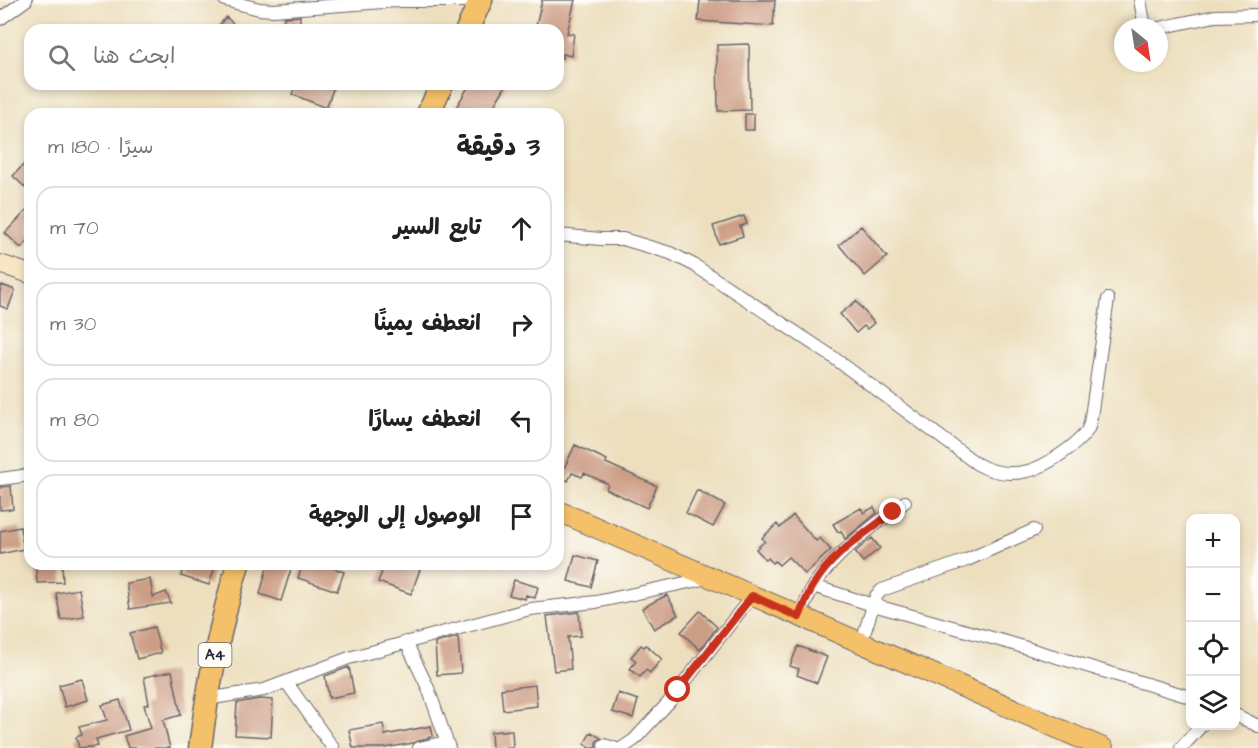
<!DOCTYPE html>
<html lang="ar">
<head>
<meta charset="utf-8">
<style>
  :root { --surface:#fff; --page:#f2f2f2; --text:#222; --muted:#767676; --line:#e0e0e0 }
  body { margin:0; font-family:"Architects Daughter","Playpen Sans Arabic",sans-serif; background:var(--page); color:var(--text); direction:rtl }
  .controls { position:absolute; right:18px; bottom:18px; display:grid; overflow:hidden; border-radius:12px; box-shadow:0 3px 9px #0003 }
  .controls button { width:54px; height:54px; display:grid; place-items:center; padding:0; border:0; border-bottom:2px solid var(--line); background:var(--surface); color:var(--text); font:30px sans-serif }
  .compass { position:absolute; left:1114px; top:18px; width:54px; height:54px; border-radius:50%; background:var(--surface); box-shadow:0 3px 9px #0003; rotate:150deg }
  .stop { position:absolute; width:18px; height:18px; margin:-14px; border:4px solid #c8321e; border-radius:50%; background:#fff }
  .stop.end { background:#c8321e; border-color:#fff; box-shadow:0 2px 6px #0008 }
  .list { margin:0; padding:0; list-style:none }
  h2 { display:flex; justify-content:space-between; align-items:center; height:78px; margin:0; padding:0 24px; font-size:26px }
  h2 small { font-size:20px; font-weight:400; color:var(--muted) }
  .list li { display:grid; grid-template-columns:39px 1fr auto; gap:18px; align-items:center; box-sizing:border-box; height:84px; margin:0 12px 12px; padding:0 12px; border:2px solid var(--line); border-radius:18px }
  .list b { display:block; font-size:22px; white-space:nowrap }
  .list em { font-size:20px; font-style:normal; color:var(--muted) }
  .icon { flex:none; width:33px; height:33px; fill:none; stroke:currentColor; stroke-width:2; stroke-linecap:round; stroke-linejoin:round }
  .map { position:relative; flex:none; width:1258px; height:748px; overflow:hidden; direction:ltr }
  .search { position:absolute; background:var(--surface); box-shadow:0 3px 9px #0003; left:24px; top:24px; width:540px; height:66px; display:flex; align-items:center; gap:15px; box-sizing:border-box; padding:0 21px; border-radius:18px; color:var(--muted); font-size:22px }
  .panel { position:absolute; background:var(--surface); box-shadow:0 3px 9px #0003; left:24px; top:108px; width:540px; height:462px; border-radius:18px; direction:rtl }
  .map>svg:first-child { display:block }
</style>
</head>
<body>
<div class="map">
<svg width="1258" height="748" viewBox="0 0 1258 748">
  <rect width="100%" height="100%" fill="#fdfcf7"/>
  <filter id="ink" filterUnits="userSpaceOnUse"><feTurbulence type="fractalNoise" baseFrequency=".0167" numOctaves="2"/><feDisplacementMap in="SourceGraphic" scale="12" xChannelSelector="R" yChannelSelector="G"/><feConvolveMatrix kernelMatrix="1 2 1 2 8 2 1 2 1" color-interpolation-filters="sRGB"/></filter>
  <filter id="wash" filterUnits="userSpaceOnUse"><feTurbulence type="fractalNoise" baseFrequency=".008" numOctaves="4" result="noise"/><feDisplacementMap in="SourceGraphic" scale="24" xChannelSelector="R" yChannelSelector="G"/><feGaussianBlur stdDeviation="1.35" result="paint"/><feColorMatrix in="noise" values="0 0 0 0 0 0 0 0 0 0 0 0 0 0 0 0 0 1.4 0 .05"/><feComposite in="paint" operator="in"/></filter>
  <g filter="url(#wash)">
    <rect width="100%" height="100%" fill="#eddfbe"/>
    <g id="blocks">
      <path fill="#cd9e86" d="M542,0H575L567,33L574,34L571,56L563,54L562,58L558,57V30H535Z
        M700,0H775L773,26L698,21Z
        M300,16V24H284V17Z
        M226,17L240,30H215Z
        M749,44L750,110L718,111L717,45Z
        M296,84H335L326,108L292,94Z
        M470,84H507L489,114H452Z
        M745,114H754V130H745Z
        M30,158V192L13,176Z
        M30,207V239L21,248L5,233Z
        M744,216L747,224L740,226L743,236L719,244L713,226Z
        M861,226L887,257L865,276L839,245Z
        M2,285L15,290L8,309L0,306V292Z
        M856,301L874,323L867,329L864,326L856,333L840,314Z
        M575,445L607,460L606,463L657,486L647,508L606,489L608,484L584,473L582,477L572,473L568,481L560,477Z
        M11,486L13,509L0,510V487Z
        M697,490L725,505L713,527L686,513Z
        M874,507L877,513L845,539L841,531L838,532L833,524L861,508L864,513Z
        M793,515L816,541L820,538L831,550L805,574L788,557L779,565L775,561L773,563L768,558L766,560L756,549L765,541L762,538L777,524L780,528Z
        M20,527L24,549L0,554V531Z
        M872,538L880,548L863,562L855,552Z
        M575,555L598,561L591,587L568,581Z
        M36,564H62L63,582L37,583Z
        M185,564H216L209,585L181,576Z
        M268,564H283V567L291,569L281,601L260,594Z
        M303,564H323L344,572L337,591L298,578Z
        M385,564H422L411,594L378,582Z
        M150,579L153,597L166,592L171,603L130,609L126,583Z
        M514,580L538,587L535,598L526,595L525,599L509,595Z
        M79,589L84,616L61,620L56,593Z
        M667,595L678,615L654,629L642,608Z
        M700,611L717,627L700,650L681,632Z
        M579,612L581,636L568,637L571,669L554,671L547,616Z
        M154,627L161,653L137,659L130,633Z
        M458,637L461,673L437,675L435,643Z
        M641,645L644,647L646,645L662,659L650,673L646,670L640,677L630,669L636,661L631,657Z
        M798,646L827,657L817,683L797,675L799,669L790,666Z
        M349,667L354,693L329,698L325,676Z
        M172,671L181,715L163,720L170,748H128L124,736L151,728L144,705L149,704L144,677Z
        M82,679L88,700L65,707L59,685Z
        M535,685L537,706L503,710L501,689Z
        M618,693L638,700L633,718L612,712Z
        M259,699L273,700L271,737L235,735L237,703Z
        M120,700L129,730L96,739L98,746L79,748L76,737L82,735L79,727L107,720L102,705Z
        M383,724L385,735L431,726L433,736L413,743L385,748H353L349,730Z
        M512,730L513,748H492L491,732Z
        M591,732L601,738L596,742V748H590L584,744Z"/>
    </g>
  </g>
  <g filter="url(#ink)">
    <use href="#blocks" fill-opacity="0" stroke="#696469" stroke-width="1.5"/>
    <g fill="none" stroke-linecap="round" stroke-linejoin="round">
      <defs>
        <path id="street" d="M225,0L259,9L273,10L397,1H464
          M1140,0L1145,27
          M0,19L26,0
          M1159,28L1215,16L1258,15
          M558,235L601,239H623L670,253L694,265L830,355L977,464C993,473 1011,475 1028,471C1045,467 1077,445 1087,431C1090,426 1090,422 1091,417L1108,299
          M0,479L30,475
          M905,502C871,528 838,551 813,586L873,605L1010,643L1190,697
          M799,617L813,586
          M406,642L428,688L449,748
          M861,644L876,596L882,590L967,560L1034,530
          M287,683L333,748
          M206,699L264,690L349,658L530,609L596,602L708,578
          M1236,715L1258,726
          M604,745L614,748
          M419,748L446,742
          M622,748L634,740L669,702L752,596
          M1181,748L1201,726"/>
        <path id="secondary" d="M0,264L30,274"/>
        <path id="primary" d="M558,511L1103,748"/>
        <path id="highway" d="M467,30L481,0
          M428,114L442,84
          M200,748C208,686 220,624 238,564"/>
      </defs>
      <use href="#street" stroke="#696469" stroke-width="14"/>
      <use href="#secondary" stroke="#696469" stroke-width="20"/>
      <use href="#primary" stroke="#696469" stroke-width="22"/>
      <use href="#highway" stroke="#696469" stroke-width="25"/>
      <use href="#street" stroke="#fff" stroke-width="12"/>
      <use href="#secondary" stroke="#fbe6c3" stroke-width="18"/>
      <use href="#primary" stroke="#f4c16a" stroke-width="20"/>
      <use href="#highway" stroke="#f4c16a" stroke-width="22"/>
    </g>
  </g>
  <g fill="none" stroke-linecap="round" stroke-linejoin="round" filter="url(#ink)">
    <path stroke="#c8321e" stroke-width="8" d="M678,690L752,596L799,617C803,607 807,596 813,586C831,554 865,534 893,512"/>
  </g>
  <g text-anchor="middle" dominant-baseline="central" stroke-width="5" stroke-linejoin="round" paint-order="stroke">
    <rect fill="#fdfcf7" stroke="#646373" stroke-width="1.5" x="198.5" y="643" width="33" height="24" rx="4.5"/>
    <g font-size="15" font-weight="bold" fill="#22223b">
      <text x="215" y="655">A4</text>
    </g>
  </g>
</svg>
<div class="controls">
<button>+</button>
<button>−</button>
<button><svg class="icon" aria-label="locate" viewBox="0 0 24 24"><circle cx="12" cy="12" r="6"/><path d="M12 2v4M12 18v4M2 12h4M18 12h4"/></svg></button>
<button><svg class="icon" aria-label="layers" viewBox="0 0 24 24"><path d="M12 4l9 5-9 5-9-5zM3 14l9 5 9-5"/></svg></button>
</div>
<svg class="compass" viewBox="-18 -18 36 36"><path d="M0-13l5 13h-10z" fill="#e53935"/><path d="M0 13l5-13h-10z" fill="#767676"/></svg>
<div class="stop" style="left:678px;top:690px"></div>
<div class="stop end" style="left:893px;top:512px"></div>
<div class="search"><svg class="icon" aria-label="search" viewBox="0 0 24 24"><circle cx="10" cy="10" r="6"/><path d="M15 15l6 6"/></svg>ابحث هنا</div>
<section class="panel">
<h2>3 دقيقة<small>سيرًا · 180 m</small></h2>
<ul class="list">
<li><svg class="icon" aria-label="ahead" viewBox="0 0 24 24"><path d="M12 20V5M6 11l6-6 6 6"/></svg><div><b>تابع السير</b></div><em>70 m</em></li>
<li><svg class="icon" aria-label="right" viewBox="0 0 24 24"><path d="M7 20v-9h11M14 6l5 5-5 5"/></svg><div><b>انعطف يمينًا</b></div><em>30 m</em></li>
<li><svg class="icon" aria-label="left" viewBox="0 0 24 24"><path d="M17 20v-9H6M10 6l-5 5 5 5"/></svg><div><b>انعطف يسارًا</b></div><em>80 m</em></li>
<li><svg class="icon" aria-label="arrive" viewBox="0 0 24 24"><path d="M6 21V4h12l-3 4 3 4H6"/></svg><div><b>الوصول إلى الوجهة</b></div></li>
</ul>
</section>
</div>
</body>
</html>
